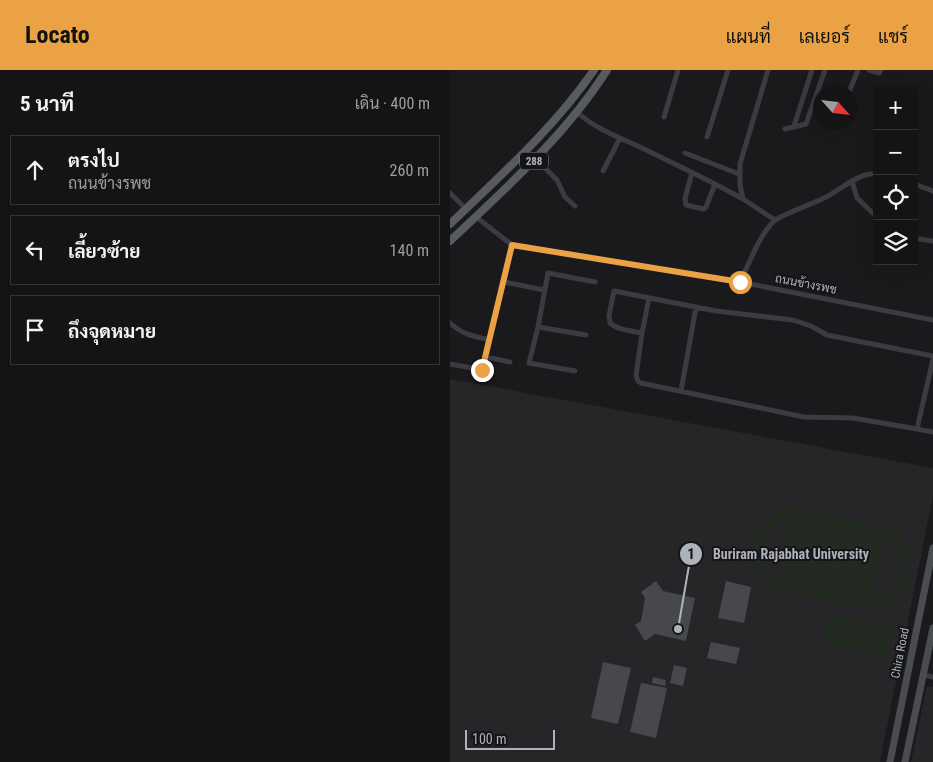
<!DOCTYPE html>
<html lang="th">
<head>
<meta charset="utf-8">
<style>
  :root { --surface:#141415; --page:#212122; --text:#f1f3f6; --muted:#9d9ea0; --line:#333334; --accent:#eaa244 }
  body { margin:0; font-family:"Roboto Condensed",Sarabun,sans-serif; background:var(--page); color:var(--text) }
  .controls { position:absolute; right:15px; top:15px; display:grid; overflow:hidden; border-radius:0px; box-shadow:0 5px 20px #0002 }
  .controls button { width:45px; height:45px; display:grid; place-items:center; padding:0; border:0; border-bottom:1px solid var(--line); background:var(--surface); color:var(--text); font:25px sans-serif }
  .compass { position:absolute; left:363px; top:15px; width:45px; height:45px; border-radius:50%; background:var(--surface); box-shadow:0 5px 20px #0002; rotate:117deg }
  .scale { position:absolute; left:15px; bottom:12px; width:90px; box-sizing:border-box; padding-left:5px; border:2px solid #adb2bb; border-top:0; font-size:14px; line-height:18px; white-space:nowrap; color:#adb2bb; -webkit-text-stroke:4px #151517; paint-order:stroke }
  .stop { position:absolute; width:15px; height:15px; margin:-11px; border:4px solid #eaa244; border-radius:50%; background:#fff }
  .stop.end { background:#eaa244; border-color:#fff; box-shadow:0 1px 5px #0008 }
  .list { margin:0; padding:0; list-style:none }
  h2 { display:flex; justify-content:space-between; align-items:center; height:65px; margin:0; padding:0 20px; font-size:21px }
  h2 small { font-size:16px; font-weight:400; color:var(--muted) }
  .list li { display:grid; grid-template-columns:32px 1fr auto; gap:15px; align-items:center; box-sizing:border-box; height:70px; margin:0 10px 10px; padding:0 10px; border:1px solid var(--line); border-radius:0px }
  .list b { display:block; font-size:19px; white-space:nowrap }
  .list p { margin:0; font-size:16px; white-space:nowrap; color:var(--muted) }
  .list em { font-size:16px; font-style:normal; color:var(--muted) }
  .icon { flex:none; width:28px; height:28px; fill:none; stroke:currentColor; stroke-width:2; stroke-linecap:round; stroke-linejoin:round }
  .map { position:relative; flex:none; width:483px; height:692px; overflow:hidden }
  header { display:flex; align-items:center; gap:30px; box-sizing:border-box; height:70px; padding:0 25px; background:var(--accent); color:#111 }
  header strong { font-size:24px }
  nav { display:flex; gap:28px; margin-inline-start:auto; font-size:18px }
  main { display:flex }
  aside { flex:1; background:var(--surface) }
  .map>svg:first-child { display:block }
</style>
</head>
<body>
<header>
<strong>Locato</strong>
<nav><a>แผนที่</a><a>เลเยอร์</a><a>แชร์</a></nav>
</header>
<main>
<aside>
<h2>5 นาที<small>เดิน · 400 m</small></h2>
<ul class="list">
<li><svg class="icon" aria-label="ahead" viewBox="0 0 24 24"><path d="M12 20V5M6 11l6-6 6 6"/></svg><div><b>ตรงไป</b><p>ถนนข้างรพช</p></div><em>260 m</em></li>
<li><svg class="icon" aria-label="left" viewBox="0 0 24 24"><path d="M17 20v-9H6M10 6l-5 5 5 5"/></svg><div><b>เลี้ยวซ้าย</b></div><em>140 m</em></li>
<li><svg class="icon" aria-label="arrive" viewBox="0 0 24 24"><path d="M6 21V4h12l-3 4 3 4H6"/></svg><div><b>ถึงจุดหมาย</b></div></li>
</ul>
</aside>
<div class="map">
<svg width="483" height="692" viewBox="0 0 483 692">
  <rect width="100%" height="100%" fill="#1a1a1c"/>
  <path fill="#262629" d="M0,309L483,398V426L430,692H0Z
    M477,616L483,617V692H461Z"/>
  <path fill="#222a22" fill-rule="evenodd" d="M328,434L451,461L449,468C453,473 457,478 459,485C465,507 452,532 430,538C426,539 422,539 418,540L326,519L314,511L307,500L303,488V474L307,462L316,450L325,443ZM345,447L433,466C464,488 456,522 419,530L330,511C327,509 323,507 320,505C317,502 314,495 313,491C307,467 322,450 345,447Z
    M340,449L435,469L422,528L328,508Z
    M378,545L410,551L411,548L444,555L437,588L372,575Z"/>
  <path fill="#47484c" d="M206,511L213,521L245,528L236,571L205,564L195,571L185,555L191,551L195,528L191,522Z
    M276,511L301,517L294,553L268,548Z
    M261,572L290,578L286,594L257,588Z
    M153,592L181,598L168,654L141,648Z
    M224,595L237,598L233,616L220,613Z
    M203,607L216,610L215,616L202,613Z
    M191,613L217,618L206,668L180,662Z"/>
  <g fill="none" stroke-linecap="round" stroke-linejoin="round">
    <path stroke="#3b3c41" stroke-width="5" d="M318,0L290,94V115L293,129L325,150
      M419,0L429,3L431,0
      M399,22L408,0
      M127,42C145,59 171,68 194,79C227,95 261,111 293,129
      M214,47L228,0
      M344,56L362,0
      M335,59L356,54L375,0
      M257,67L278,0
      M235,83L289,104
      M86,89L107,110L115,127L125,136
      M153,101L170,68
      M242,103L235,128L236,135L254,139L256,137L265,114
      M402,111L407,128L427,147
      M464,114L483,121
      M0,123L16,139
      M26,147L62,175L290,212L483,250
      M469,169L483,171
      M54,212L94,220
      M290,212C299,194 309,166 323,152C330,145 362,134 372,129C389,122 407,102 427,104
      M199,228L192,263L186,306L188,311L191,313L354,347L403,348L467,359L483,289
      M0,253C13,265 23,266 40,270
      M88,257L136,265
      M192,263C181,261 168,260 160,253L159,246L164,221L266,241L343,250L361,256L377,265L483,286
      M36,287L60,292
      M0,294L33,300L62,175
      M125,301L79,293L88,257L98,203L145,212
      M231,321L246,237
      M467,359L483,362
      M473,605L483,607"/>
    <path stroke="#494c51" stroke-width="7" d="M440,692L483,478
      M455,692L483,558"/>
    <path stroke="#575a5f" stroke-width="8" d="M0,154C51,105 104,58 144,0
      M0,171C56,118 115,66 157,0"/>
  </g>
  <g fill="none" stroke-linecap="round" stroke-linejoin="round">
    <path stroke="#eaa244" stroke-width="6" d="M32,300L62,175L290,212"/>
  </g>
  <g text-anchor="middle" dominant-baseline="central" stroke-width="4" stroke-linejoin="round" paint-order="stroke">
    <rect fill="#151517" stroke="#7f838a" stroke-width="1" x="70" y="82.5" width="28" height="17" rx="4"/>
    <g font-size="11" font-weight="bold" fill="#adb2bb">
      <text x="84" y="91">288</text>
    </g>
    <g font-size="12" fill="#adb2bb" stroke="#151517">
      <text transform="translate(356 214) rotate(11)">ถนนข้างรพช</text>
      <text transform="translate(450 583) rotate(-79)">Chira Road</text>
    </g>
  </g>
  <path fill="none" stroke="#adb2bb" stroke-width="2" d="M228 559L241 484"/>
  <g fill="#adb2bb" stroke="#151517" stroke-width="2">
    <circle cx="228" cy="559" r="5"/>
    <circle cx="241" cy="484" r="12"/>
  </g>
  <g font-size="15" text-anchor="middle" font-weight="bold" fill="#111">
    <text x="241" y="489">1</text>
  </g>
  <g font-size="14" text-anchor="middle" font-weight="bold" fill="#adb2bb" stroke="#151517" stroke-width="4" stroke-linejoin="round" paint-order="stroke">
    <text x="341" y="489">Buriram Rajabhat University</text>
  </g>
</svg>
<div class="controls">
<button>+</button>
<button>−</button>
<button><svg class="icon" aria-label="locate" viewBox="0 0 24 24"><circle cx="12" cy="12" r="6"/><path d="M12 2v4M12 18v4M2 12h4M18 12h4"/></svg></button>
<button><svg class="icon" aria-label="layers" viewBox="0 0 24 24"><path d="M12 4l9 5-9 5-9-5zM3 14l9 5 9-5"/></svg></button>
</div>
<svg class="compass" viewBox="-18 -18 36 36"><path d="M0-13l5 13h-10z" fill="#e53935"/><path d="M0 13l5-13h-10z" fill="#9d9ea0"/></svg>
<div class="scale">100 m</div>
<div class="stop" style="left:290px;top:212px"></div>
<div class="stop end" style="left:32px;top:300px"></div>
</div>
</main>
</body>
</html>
